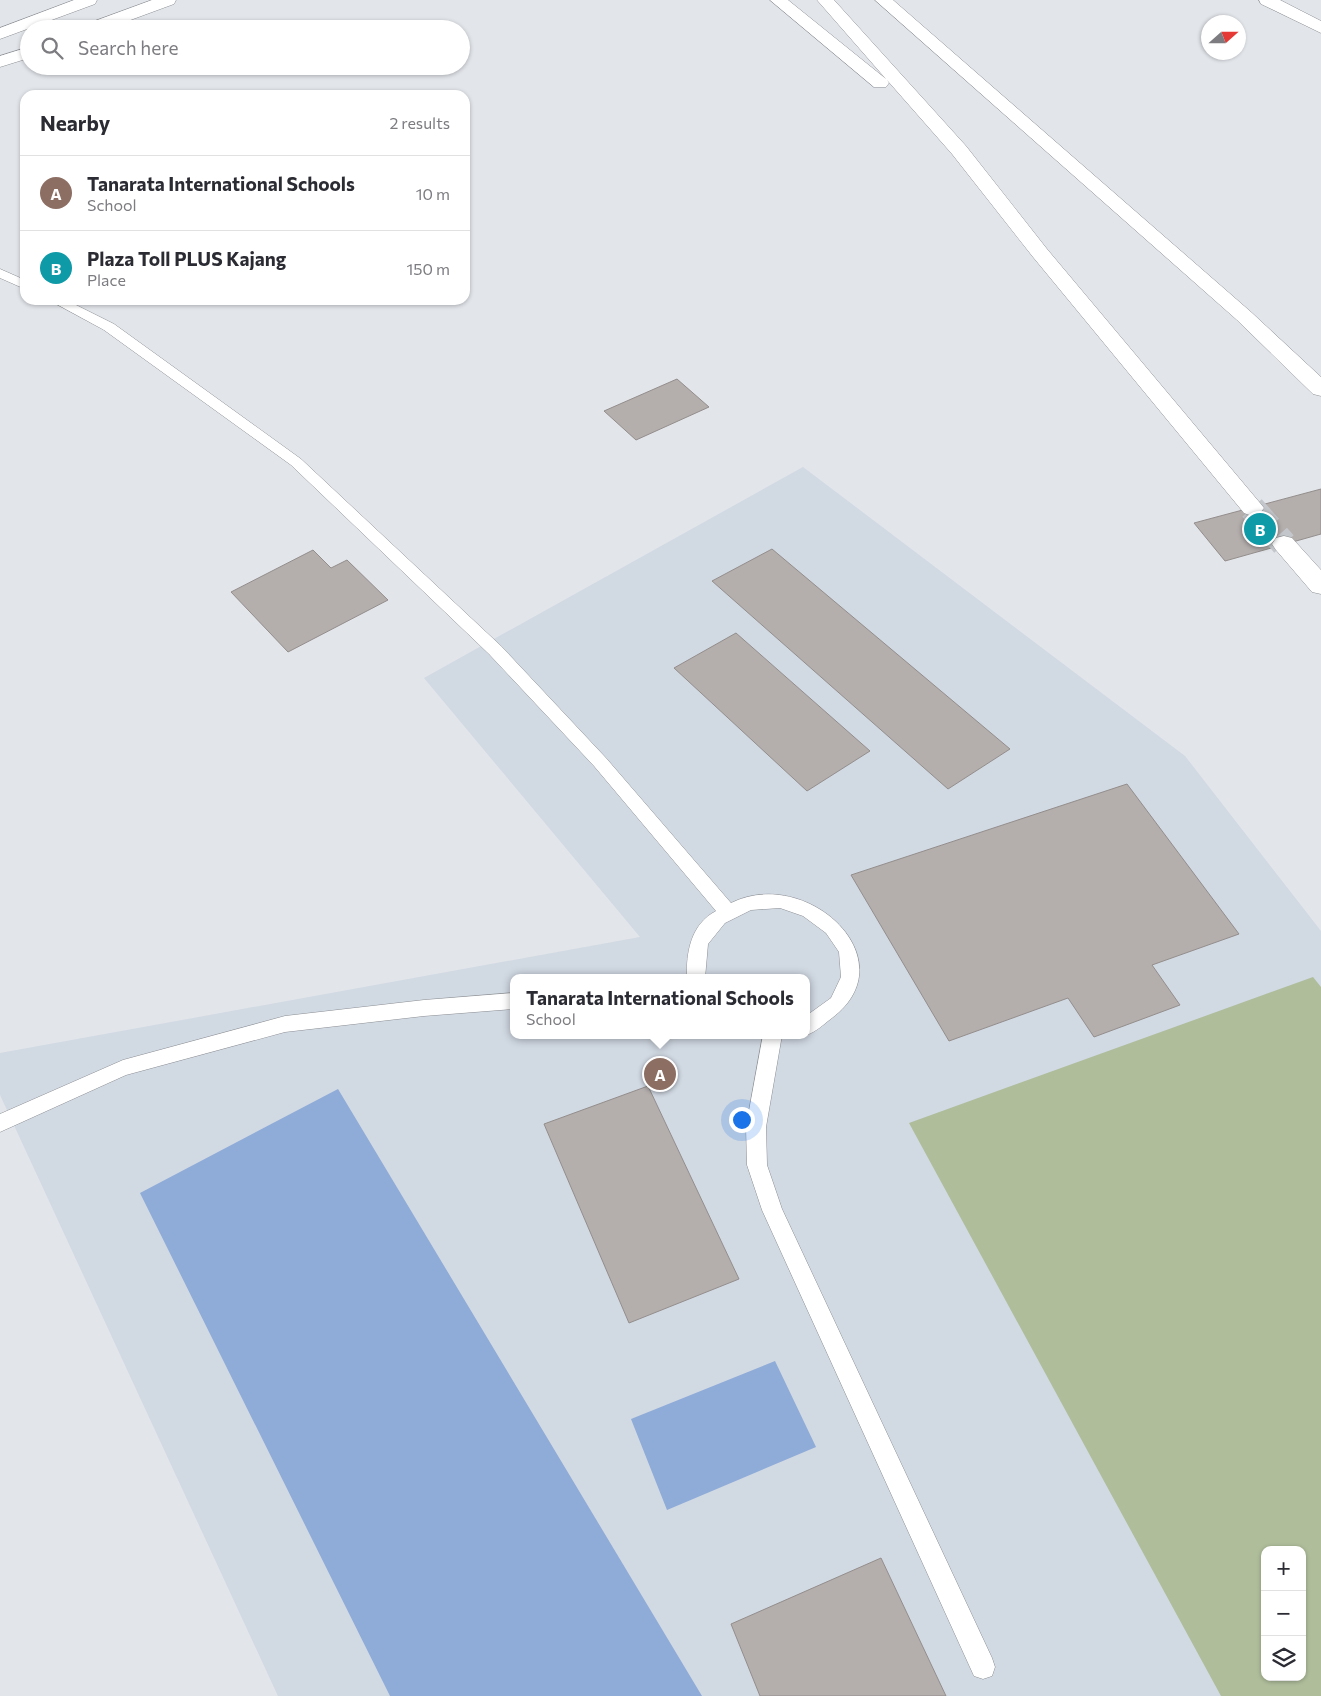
<!DOCTYPE html>
<html lang="en">
<head>
<meta charset="utf-8">
<style>
  :root { --surface:#fff; --page:#f2f2f3; --text:#2b2b33; --muted:#7c7c81; --line:#e1e1e2; --accent:#0f766e }
  body { margin:0; font-family:Commissioner,sans-serif; background:var(--page); color:var(--text) }
  .controls { position:absolute; right:15px; bottom:15px; display:grid; overflow:hidden; border-radius:10px; box-shadow:0 1px 4px #0004 }
  .controls button { width:45px; height:45px; display:grid; place-items:center; padding:0; border:0; border-bottom:1px solid var(--line); background:var(--surface); color:var(--text); font:25px sans-serif }
  .compass { position:absolute; left:1201px; top:15px; width:45px; height:45px; border-radius:50%; background:var(--surface); box-shadow:0 1px 4px #0004; rotate:69deg }
  .you { position:absolute; left:741px; top:1119px; width:18px; height:18px; margin:-12px; border:4px solid #fff; border-radius:50%; background:#1a73e8; box-shadow:0 0 0 8px #1a73e833 }
  .badge { display:grid; place-items:center; width:32px; height:32px; border-radius:50%; background:var(--accent); color:#fff; font-size:16px; font-weight:700 }
  .pin { position:absolute; translate:-50% -50%; border:2px solid #fff; box-shadow:0 1px 5px #0006 }
  .popup { position:absolute; left:510px; top:974px; width:300px; height:65px; box-sizing:border-box; display:grid; place-content:center; border-radius:10px; background:var(--surface); filter:drop-shadow(0 1px 4px #0005); font-size:16px; white-space:nowrap; color:var(--muted) }
  .popup b { font-size:19px; color:var(--text) }
  .popup::after { content:''; position:absolute; left:50%; top:100%; margin-left:-10px; border:10px solid transparent; border-top-color:var(--surface) }
  .list { margin:0; padding:0; list-style:none }
  h2 { display:flex; justify-content:space-between; align-items:center; height:65px; margin:0; padding:0 20px; font-size:21px }
  h2 small { font-size:16px; font-weight:400; color:var(--muted) }
  .list li { display:grid; grid-template-columns:32px 1fr auto; gap:15px; align-items:center; box-sizing:border-box; height:75px; padding:0 20px; border-top:1px solid var(--line) }
  .list b { display:block; font-size:19px; white-space:nowrap }
  .list p { margin:0; font-size:16px; white-space:nowrap; color:var(--muted) }
  .list em { font-size:16px; font-style:normal; color:var(--muted) }
  .icon { flex:none; width:28px; height:28px; fill:none; stroke:currentColor; stroke-width:2; stroke-linecap:round; stroke-linejoin:round }
  .map { position:relative; flex:none; width:1321px; height:1696px; overflow:hidden }
  .search { position:absolute; background:var(--surface); box-shadow:0 1px 4px #0004; left:20px; top:20px; width:450px; height:55px; display:flex; align-items:center; gap:12px; box-sizing:border-box; padding:0 18px; border-radius:28px; color:var(--muted); font-size:19px }
  .panel { position:absolute; background:var(--surface); box-shadow:0 1px 4px #0004; left:20px; top:90px; width:450px; height:215px; border-radius:15px }
  .map>svg:first-child { display:block }
</style>
</head>
<body>
<div class="map">
<svg width="1321" height="1696" viewBox="0 0 1321 1696">
  <rect width="100%" height="100%" fill="#e2e5ea"/>
  <path fill="#d1d9e3" fill-rule="evenodd" d="M803,467L1185,756L1321,931V1696H278L0,1095V1053L640,937L424,678ZM514,978H806V1035H514ZM1265,1550H1302V1677H1265Z"/>
  <path fill="#afbd9b" fill-rule="evenodd" d="M1313,977L1321,987V1696H1221L909,1123ZM1265,1550H1302V1677H1265Z"/>
  <path fill="#8fabd8" d="M338,1089L702,1696H390L140,1193Z
    M775,1361L816,1447L667,1510L631,1419Z"/>
  <path fill="#b4aead" stroke="#938e8c" d="M677,379L709,407L636,440L604,411Z
    M1321,489V534L1225,561L1194,523Z
    M772,549L1010,749L948,789L712,581Z
    M313,550L331,568L347,560L388,600L288,652L231,592Z
    M736,633L870,751L807,791L674,668Z
    M1127,784L1239,934L1152,965L1180,1005L1094,1037L1068,998L949,1041L851,875Z
    M648,1086L739,1279L629,1323L544,1124Z
    M881,1558L946,1696H760L731,1624Z"/>
  <g fill="none" stroke-linecap="round" stroke-linejoin="round">
    <path stroke="#c3c6ca" stroke-width="26" stroke-dasharray="26 12" stroke-linecap="butt" d="M1252,508L1284,544"/>
    <defs>
      <path id="lane" d="M0,269L25,280V289L0,278Z
        M49,300H66L114,324L301,459L501,646L606,758L731,903C807,865 909,960 832,1018C824,1024 816,1032 806,1035V1016L831,998L841,977L839,952L826,933L803,916L780,908L751,910L725,923L708,944L705,978H687C686,952 691,924 716,911L594,766L489,654L291,465L104,330Z
        M514,993V1009L424,1016L285,1032L126,1075L0,1132V1114L123,1060L285,1016L424,1000Z
        M763,1035H782L766,1127L767,1165L782,1209L992,1658L995,1667L992,1676L983,1679L974,1676L762,1210L747,1165L746,1127Z"/>
      <path id="street" d="M1259,0H1280L1321,21V33L1261,4Z"/>
      <path id="highway" d="M74,0H97L95,4L0,39V28Z
        M152,0H176L174,4L106,29H82L84,25Z
        M770,0H788L886,79L817,0H834L966,146L1047,249L1260,503L1264,508L1260,513L1252,516L1244,513L1033,257L952,154L887,80L889,83L886,87H874Z
        M875,0H893L1251,312L1321,377V396L1313,394L1237,320Z
        M29,47V58L0,67V56Z
        M1284,536L1292,538L1321,570V594L1312,592L1276,550L1272,544L1276,538Z"/>
    </defs>
    <use href="#lane" stroke="#8c8f93" stroke-width="1"/>
    <use href="#street" stroke="#8c8f93" stroke-width="1"/>
    <use href="#highway" stroke="#8c8f93" stroke-width="1"/>
    <use href="#lane" fill="#fff" fill-rule="evenodd"/>
    <use href="#street" fill="#fff" fill-rule="evenodd"/>
    <use href="#highway" fill="#fff" fill-rule="evenodd"/>
  </g>
</svg>
<div class="controls">
<button>+</button>
<button>−</button>
<button><svg class="icon" aria-label="layers" viewBox="0 0 24 24"><path d="M12 4l9 5-9 5-9-5zM3 14l9 5 9-5"/></svg></button>
</div>
<svg class="compass" viewBox="-18 -18 36 36"><path d="M0-13l5 13h-10z" fill="#e53935"/><path d="M0 13l5-13h-10z" fill="#7c7c81"/></svg>
<div class="you"></div>
<div class="pin badge" style="left:660px;top:1074px;background:#8d6e63">A</div>
<div class="popup"><b>Tanarata International Schools</b>School</div>
<div class="pin badge" style="left:1260px;top:529px;background:#0f9aa8">B</div>
<div class="search"><svg class="icon" aria-label="search" viewBox="0 0 24 24"><circle cx="10" cy="10" r="6"/><path d="M15 15l6 6"/></svg>Search here</div>
<section class="panel">
<h2>Nearby<small>2 results</small></h2>
<ul class="list">
<li><span class="badge" style="background:#8d6e63">A</span><div><b>Tanarata International Schools</b><p>School</p></div><em>10 m</em></li>
<li><span class="badge" style="background:#0f9aa8">B</span><div><b>Plaza Toll PLUS Kajang</b><p>Place</p></div><em>150 m</em></li>
</ul>
</section>
</div>
</body>
</html>
